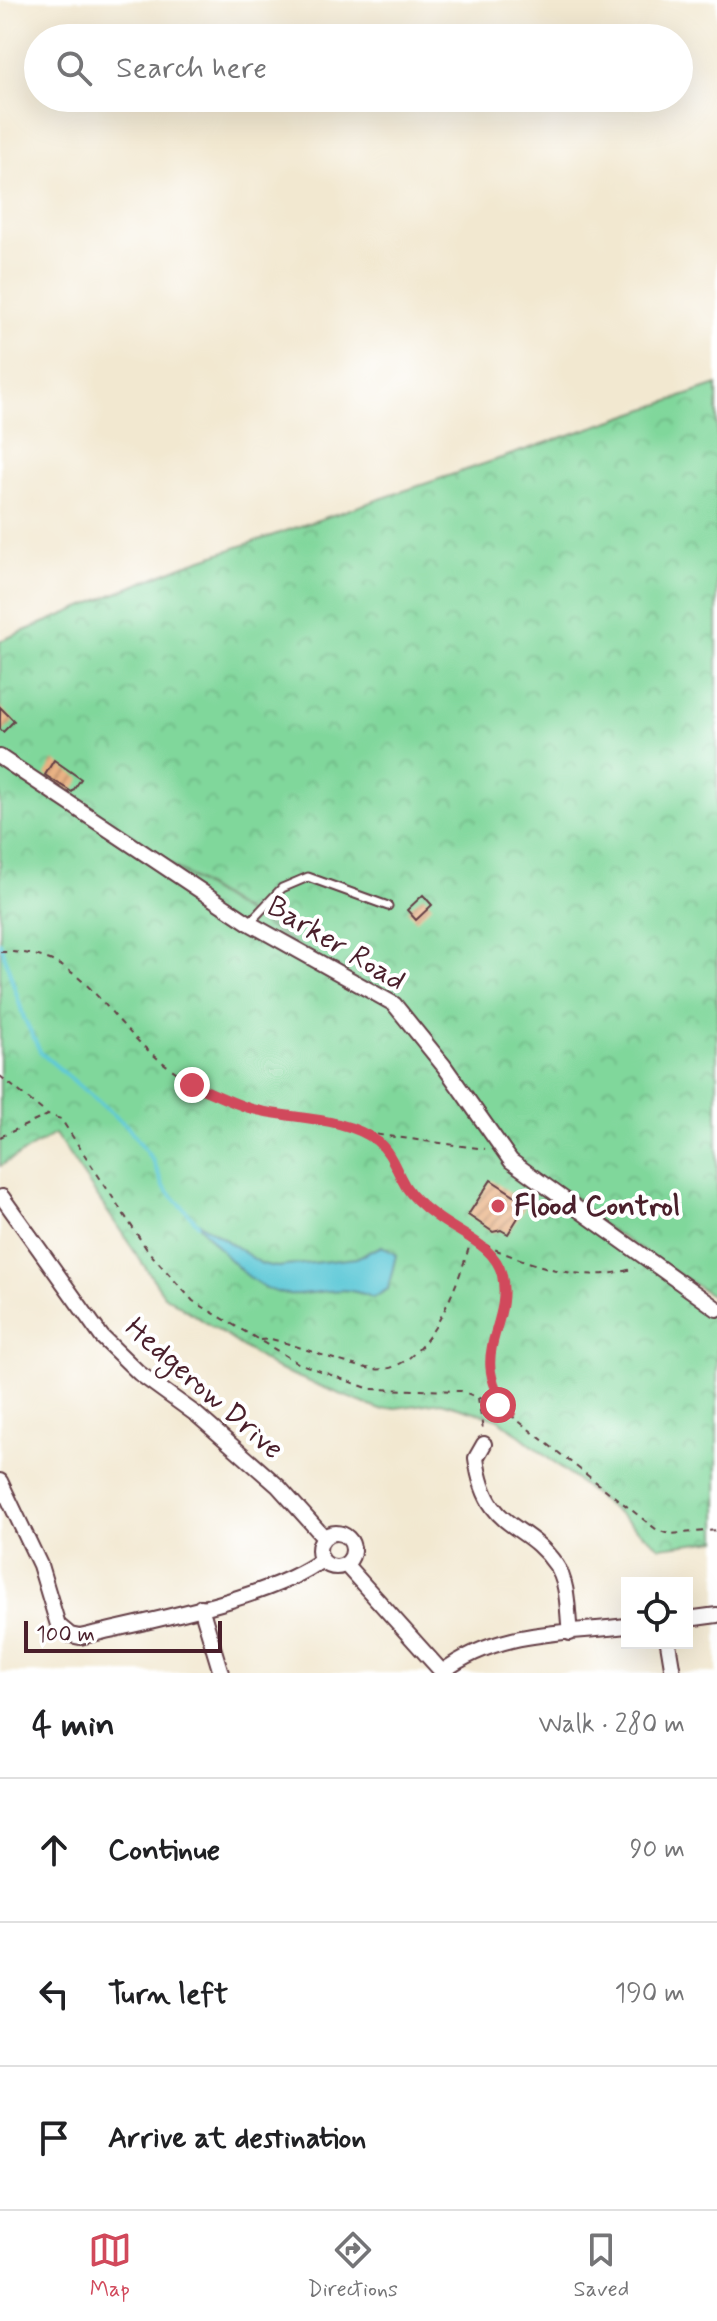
<!DOCTYPE html>
<html lang="en">
<head>
<meta charset="utf-8">
<style>
  :root { --surface:#fff; --page:#f2f2f2; --text:#202124; --muted:#757577; --line:#e0e0e0; --accent:#d1495b }
  body { margin:0; font-family:Mynerve,sans-serif; background:var(--page); color:var(--text) }
  .controls { position:absolute; right:24px; bottom:24px; display:grid; overflow:hidden; border-radius:0px; box-shadow:0 8px 32px #0002 }
  .controls button { width:72px; height:72px; display:grid; place-items:center; padding:0; border:0; border-bottom:2px solid var(--line); background:var(--surface); color:var(--text); font:40px sans-serif }
  .scale { position:absolute; left:24px; bottom:20px; width:198px; box-sizing:border-box; padding-left:8px; border:4px solid #4a1f2b; border-top:0; font-size:22px; line-height:28px; white-space:nowrap; color:#4a1f2b; -webkit-text-stroke:6px #fff; paint-order:stroke }
  .stop { position:absolute; width:24px; height:24px; margin:-18px; border:6px solid #d1495b; border-radius:50%; background:#fff }
  .stop.end { background:#d1495b; border-color:#fff; box-shadow:0 2px 8px #0008 }
  .list { margin:0; padding:0; list-style:none }
  h2 { display:flex; justify-content:space-between; align-items:center; height:104px; margin:0; padding:0 32px; font-size:34px }
  h2 small { font-size:26px; font-weight:400; color:var(--muted) }
  .list li { display:grid; grid-template-columns:52px 1fr auto; gap:24px; align-items:center; box-sizing:border-box; height:144px; padding:0 32px; border-top:2px solid var(--line) }
  .list b { display:block; font-size:30px; white-space:nowrap }
  .list em { font-size:26px; font-style:normal; color:var(--muted) }
  .icon { flex:none; width:44px; height:44px; fill:none; stroke:currentColor; stroke-width:2; stroke-linecap:round; stroke-linejoin:round }
  .map { position:relative; flex:none; width:717px; height:1673px; overflow:hidden }
  .search { position:absolute; background:var(--surface); box-shadow:0 8px 32px #0002; left:24px; right:24px; top:24px; height:88px; display:flex; align-items:center; gap:20px; box-sizing:border-box; padding:0 28px; border-radius:44px; color:var(--muted); font-size:30px }
  .sheet { height:536px; background:var(--surface) }
  nav { display:flex; justify-content:space-around; align-items:center; box-sizing:border-box; height:112px; border-top:2px solid var(--line); background:var(--surface); font-size:22px; color:var(--muted) }
  nav a { display:grid; justify-items:center; gap:4px }
  nav .on { color:var(--accent) }
  .map>svg:first-child { display:block }
</style>
</head>
<body>
<div class="map">
<svg width="717" height="1673" viewBox="0 0 717 1673">
  <defs>
    <pattern id="park-crowns" width="20" height="18" patternUnits="userSpaceOnUse" patternTransform="scale(2)"><rect width="20" height="18" fill="#80d79b"/><path d="M2 6a3 3 0 1 1 6 0M12 15a3 3 0 1 1 6 0" fill="none" stroke="#70b886"/></pattern>
    <pattern id="building-hatch" width="6" height="6" patternUnits="userSpaceOnUse" patternTransform="scale(2)"><rect width="6" height="6" fill="#e9b284"/><path d="M-1 1l2-2M0 6l6-6M5 7l2-2" fill="none" stroke="#bf906c"/></pattern>
  </defs>
  <rect width="100%" height="100%" fill="#fff"/>
  <filter id="ink" filterUnits="userSpaceOnUse"><feTurbulence type="fractalNoise" baseFrequency=".0125" numOctaves="2"/><feDisplacementMap in="SourceGraphic" scale="16" xChannelSelector="R" yChannelSelector="G"/><feConvolveMatrix kernelMatrix="1 2 1 2 8 2 1 2 1" color-interpolation-filters="sRGB"/></filter>
  <filter id="wash" filterUnits="userSpaceOnUse"><feTurbulence type="fractalNoise" baseFrequency=".006" numOctaves="4" result="noise"/><feDisplacementMap in="SourceGraphic" scale="32" xChannelSelector="R" yChannelSelector="G"/><feGaussianBlur stdDeviation="1.8" result="paint"/><feColorMatrix in="noise" values="0 0 0 0 0 0 0 0 0 0 0 0 0 0 0 0 0 1.4 0 .05"/><feComposite in="paint" operator="in"/></filter>
  <g filter="url(#wash)">
    <rect width="100%" height="100%" fill="#f2e8d0"/>
    <path fill="url(#park-crowns)" stroke="#657b63" stroke-width="2" d="M717,385V1299L576,1208L717,1314V1540L660,1547L499,1419L441,1402L380,1410L275,1368L164,1295L55,1134L0,1166V757L336,970L0,755V641L182,566Z"/>
    <path fill="#5ec9d8" stroke="#547482" stroke-width="2" d="M195,1220L262,1264L277,1267L356,1258L382,1246L396,1255L388,1289L373,1298C337,1282 322,1296 287,1294C253,1292 215,1245 195,1220Z"/>
    <g fill="none" stroke-linecap="round" stroke-linejoin="round">
      <path stroke="#5ec9d8" stroke-width="4" d="M0,942L24,1018L41,1053L128,1127L153,1161L163,1186L198,1224"/>
    </g>
    <g id="blocks">
      <path fill="url(#building-hatch)" d="M0,707L14,721L3,732L0,729Z
        M54,760L81,779L72,792L45,775Z
        M423,895L432,905L416,920L407,910Z
        M491,1180L517,1197L524,1208L508,1234L501,1230L493,1232L468,1215Z"/>
    </g>
  </g>
  <g filter="url(#ink)">
    <use href="#blocks" fill-opacity="0" stroke="#633d44" stroke-width="2"/>
    <g fill="none" stroke-linecap="round" stroke-linejoin="round">
      <defs>
        <path id="service" d="M249,923L282,888L308,877L388,906"/>
        <path id="minor" d="M0,757L249,923L394,1004L444,1066L511,1161L717,1309
          M2,1197L102,1337L139,1373L197,1415L278,1486L323,1536
          M484,1444L476,1458C486,1533 525,1519 556,1565C569,1584 567,1611 570,1633
          M0,1481L40,1565L58,1625L70,1635L80,1637C146,1621 270,1599 322,1560
          M319 1550a17 17 0 1 1 34 0a17 17 0 1 1-34 0Z
          M346,1565L443,1673
          M201,1607L221,1673
          M687,1619L717,1615
          M668,1643L673,1673
          M442,1672C498,1630 560,1634 627,1626"/>
      </defs>
      <use href="#service" stroke="#633d44" stroke-width="11"/>
      <use href="#minor" stroke="#633d44" stroke-width="18"/>
      <path stroke="#633d44" stroke-width="2" stroke-dasharray="6 6" stroke-linecap="butt" d="M0,952C80,949 98,1007 150,1052C193,1090 242,1106 297,1117C322,1122 351,1124 373,1139C398,1155 404,1190 428,1210C448,1227 481,1238 496,1260C524,1299 464,1353 508,1410
        M0,1076L47,1114
        M365,1133L485,1149
        M0,1137L48,1115L61,1119L148,1251L193,1301L298,1363L370,1389L461,1391L498,1405L657,1530L669,1534L717,1530
        M484,1245C533,1265 582,1285 635,1268
        M260,1340L271,1339C304,1347 338,1363 372,1369C427,1377 459,1280 471,1241
        M478,1398L483,1430"/>
      <use href="#service" stroke="#fff" stroke-width="7"/>
      <use href="#minor" stroke="#fff" stroke-width="14"/>
    </g>
  </g>
  <g fill="none" stroke-linecap="round" stroke-linejoin="round" filter="url(#ink)">
    <path stroke="#d1495b" stroke-width="10" d="M192,1085C211,1092 230,1102 249,1108C289,1120 342,1115 377,1141C392,1153 396,1171 406,1187C413,1198 425,1208 436,1216C459,1234 495,1245 502,1275C513,1328 464,1354 511,1413L498,1405"/>
  </g>
  <circle fill="#d1495b" stroke="#fff" stroke-width="3" cx="498" cy="1206" r="8"/>
  <g text-anchor="middle" dominant-baseline="central" stroke-width="8" stroke-linejoin="round" paint-order="stroke">
    <g font-size="30" fill="#4a1f2b" stroke="#fff">
      <text transform="translate(336 944) rotate(31)">Barker Road</text>
      <text transform="translate(204 1389) rotate(41)">Hedgerow Drive</text>
    </g>
    <g font-size="30" font-weight="bold" fill="#4a1f2b" stroke="#fff" text-anchor="start">
      <text x="514" y="1206">Flood Control</text>
    </g>
  </g>
</svg>
<div class="controls">
<button><svg class="icon" aria-label="locate" viewBox="0 0 24 24"><circle cx="12" cy="12" r="6"/><path d="M12 2v4M12 18v4M2 12h4M18 12h4"/></svg></button>
</div>
<div class="scale">100 m</div>
<div class="stop" style="left:498px;top:1405px"></div>
<div class="stop end" style="left:192px;top:1085px"></div>
<div class="search"><svg class="icon" aria-label="search" viewBox="0 0 24 24"><circle cx="10" cy="10" r="6"/><path d="M15 15l6 6"/></svg>Search here</div>
</div>
<section class="sheet">
<h2>4 min<small>Walk · 280 m</small></h2>
<ul class="list">
<li><svg class="icon" aria-label="ahead" viewBox="0 0 24 24"><path d="M12 20V5M6 11l6-6 6 6"/></svg><div><b>Continue</b></div><em>90 m</em></li>
<li><svg class="icon" aria-label="left" viewBox="0 0 24 24"><path d="M17 20v-9H6M10 6l-5 5 5 5"/></svg><div><b>Turn left</b></div><em>190 m</em></li>
<li><svg class="icon" aria-label="arrive" viewBox="0 0 24 24"><path d="M6 21V4h12l-3 4 3 4H6"/></svg><div><b>Arrive at destination</b></div></li>
</ul>
</section>
<nav>
<a class="on"><svg class="icon" aria-label="map" viewBox="0 0 24 24"><path d="M3 6l6-2 6 2 6-2v14l-6 2-6-2-6 2zM9 4v14M15 6v14"/></svg>Map</a>
<a><svg class="icon" aria-label="directions" viewBox="0 0 24 24"><path d="M12 3l9 9-9 9-9-9zM9 14v-3h6M13 9l2 2-2 2"/></svg>Directions</a>
<a><svg class="icon" aria-label="saved" viewBox="0 0 24 24"><path d="M7 4h10v16l-5-4-5 4z"/></svg>Saved</a>
</nav>
</body>
</html>
